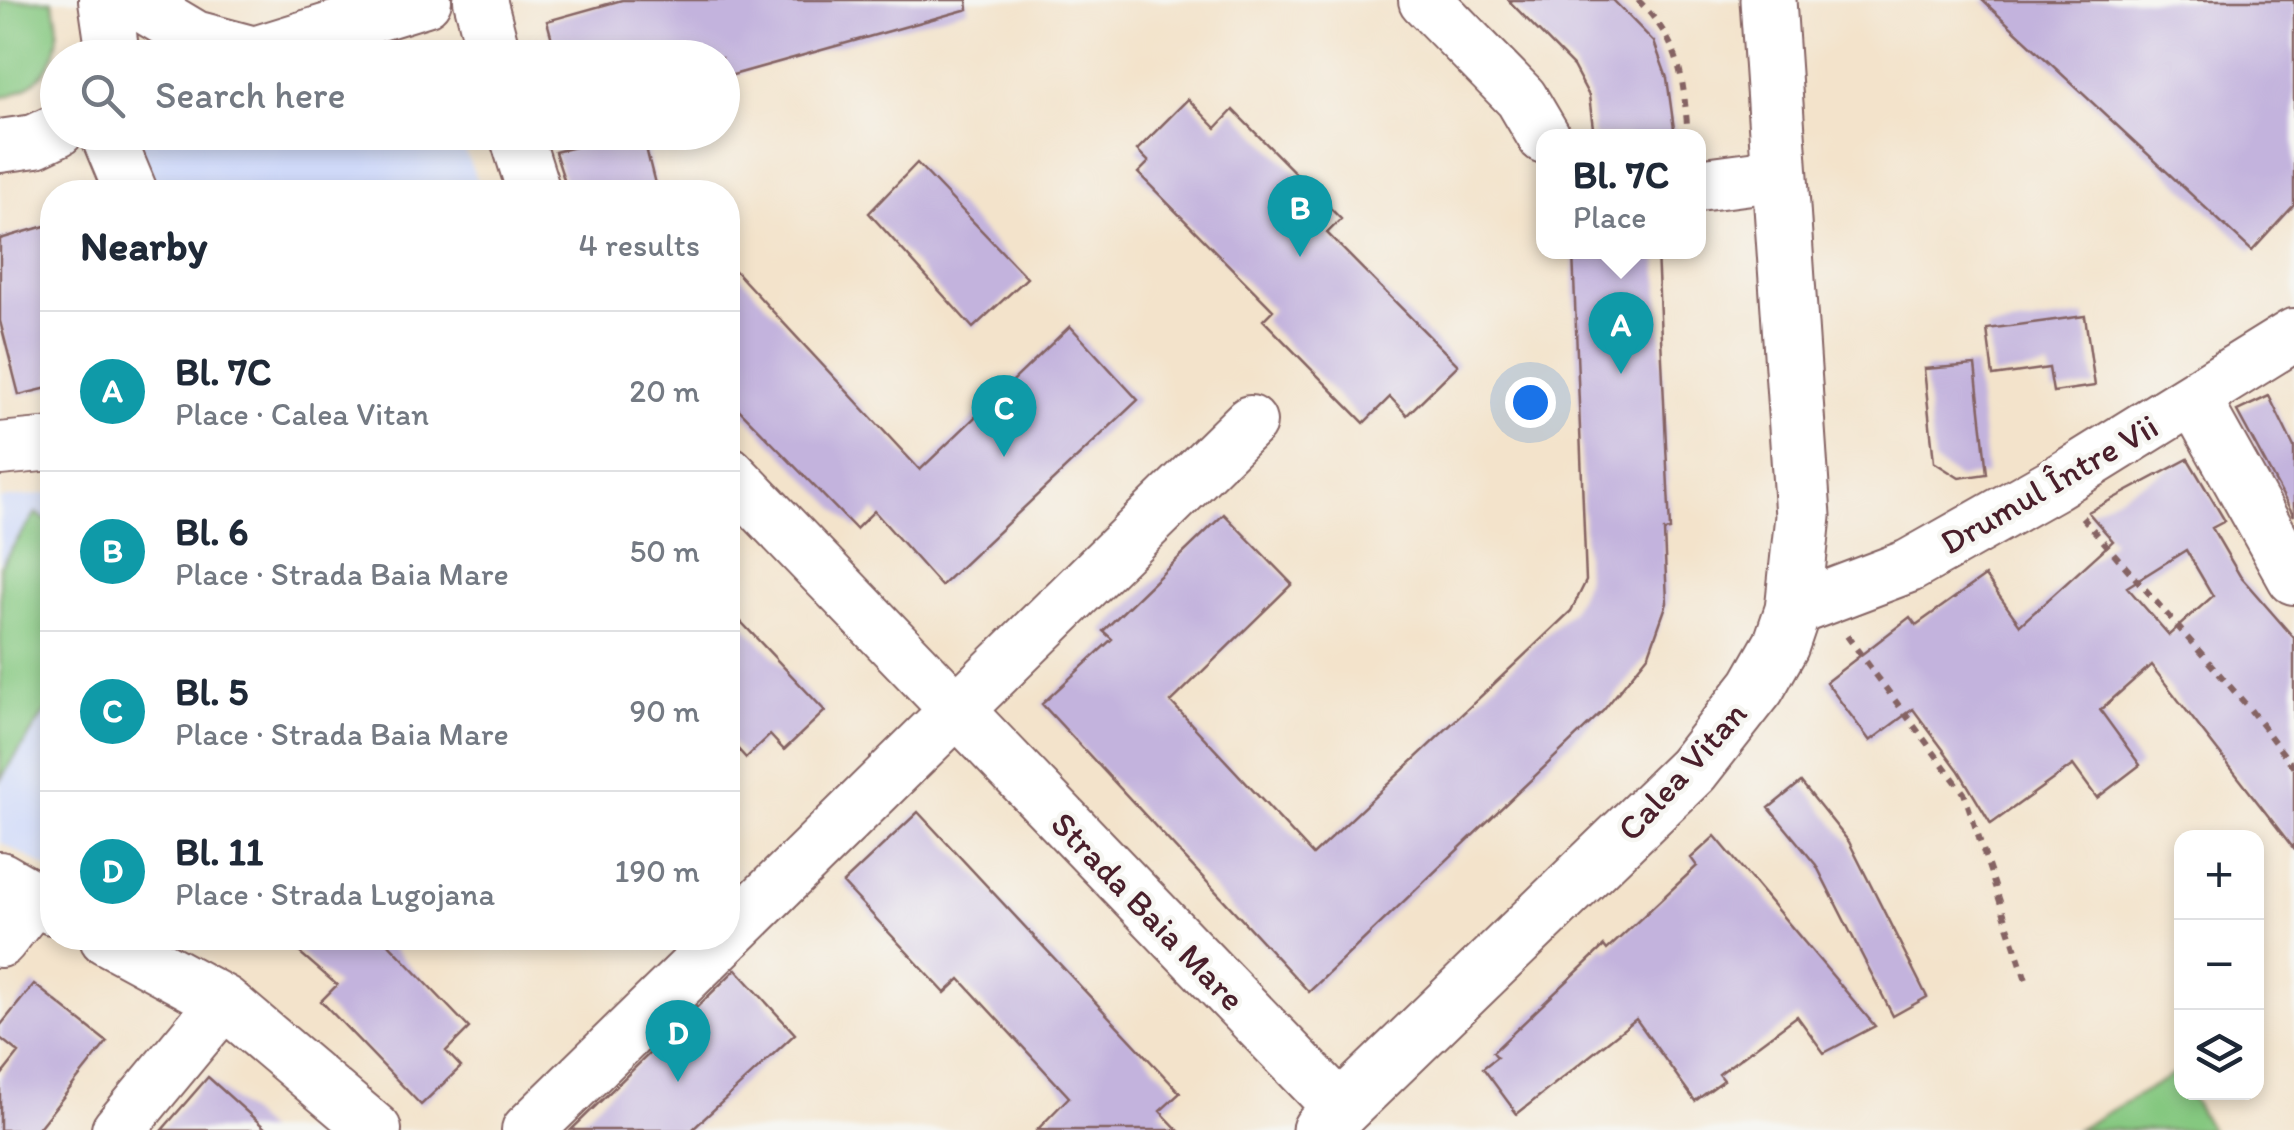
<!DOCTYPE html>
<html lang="en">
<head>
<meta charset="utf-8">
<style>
  :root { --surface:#fff; --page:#f2f2f3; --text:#1f2937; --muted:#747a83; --line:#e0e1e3; --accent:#db2777 }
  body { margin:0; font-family:Itim,sans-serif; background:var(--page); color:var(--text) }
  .controls { position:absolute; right:30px; bottom:30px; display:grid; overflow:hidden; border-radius:20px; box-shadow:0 5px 15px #0003 }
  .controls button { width:90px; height:90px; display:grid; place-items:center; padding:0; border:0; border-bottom:2px solid var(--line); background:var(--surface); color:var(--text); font:50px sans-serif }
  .you { position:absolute; left:1530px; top:402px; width:35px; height:35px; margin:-25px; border:8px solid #fff; border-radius:50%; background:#1a73e8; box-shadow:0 0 0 15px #1a73e833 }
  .badge { display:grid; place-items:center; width:65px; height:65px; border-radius:50%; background:var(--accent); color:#fff; font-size:32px; font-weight:700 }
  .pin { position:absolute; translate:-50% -82px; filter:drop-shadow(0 2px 5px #0008) }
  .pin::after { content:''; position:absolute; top:52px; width:35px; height:30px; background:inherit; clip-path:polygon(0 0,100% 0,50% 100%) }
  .popup { position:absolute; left:1536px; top:129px; width:170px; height:130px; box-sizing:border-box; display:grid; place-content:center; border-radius:20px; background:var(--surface); filter:drop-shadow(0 2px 8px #0005); font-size:32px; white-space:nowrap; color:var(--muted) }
  .popup b { font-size:38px; color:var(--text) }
  .popup::after { content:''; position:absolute; left:50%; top:100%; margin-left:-20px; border:20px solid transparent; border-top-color:var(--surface) }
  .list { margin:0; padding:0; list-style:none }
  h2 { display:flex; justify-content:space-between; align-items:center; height:130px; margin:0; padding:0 40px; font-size:42px }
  h2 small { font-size:32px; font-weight:400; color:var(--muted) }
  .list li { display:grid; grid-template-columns:65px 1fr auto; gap:30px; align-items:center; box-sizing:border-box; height:160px; padding:0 40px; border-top:2px solid var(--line) }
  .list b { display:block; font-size:38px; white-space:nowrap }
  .list p { margin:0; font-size:32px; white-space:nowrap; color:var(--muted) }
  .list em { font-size:32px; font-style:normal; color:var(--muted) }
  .icon { flex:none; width:55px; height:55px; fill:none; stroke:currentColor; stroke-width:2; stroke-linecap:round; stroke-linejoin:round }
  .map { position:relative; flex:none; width:2294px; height:1130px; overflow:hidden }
  .search { position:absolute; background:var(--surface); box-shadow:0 5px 15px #0003; left:40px; top:40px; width:700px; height:110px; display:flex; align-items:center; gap:25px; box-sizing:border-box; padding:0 35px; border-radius:55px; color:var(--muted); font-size:38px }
  .panel { position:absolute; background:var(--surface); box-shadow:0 5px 15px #0003; left:40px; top:180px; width:700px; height:770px; border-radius:40px }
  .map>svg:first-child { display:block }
</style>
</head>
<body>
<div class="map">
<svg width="2294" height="1130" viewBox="0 0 2294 1130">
  <rect width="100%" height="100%" fill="#f6f6f2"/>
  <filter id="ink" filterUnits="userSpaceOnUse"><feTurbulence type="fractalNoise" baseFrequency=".01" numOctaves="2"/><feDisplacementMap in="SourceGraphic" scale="20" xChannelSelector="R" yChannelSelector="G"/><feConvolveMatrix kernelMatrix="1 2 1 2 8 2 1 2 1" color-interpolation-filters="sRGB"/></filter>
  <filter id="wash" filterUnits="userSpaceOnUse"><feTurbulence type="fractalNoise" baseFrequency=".0048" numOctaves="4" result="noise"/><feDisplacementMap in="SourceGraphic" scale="40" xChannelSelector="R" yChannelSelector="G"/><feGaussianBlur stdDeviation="2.25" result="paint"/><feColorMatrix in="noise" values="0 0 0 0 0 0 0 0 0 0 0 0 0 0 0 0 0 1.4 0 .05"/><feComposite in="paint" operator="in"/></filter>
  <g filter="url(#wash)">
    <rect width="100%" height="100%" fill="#f3e3cb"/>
    <path fill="#d0daf9" d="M132,132L457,133L482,192H150Z
      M52,493V870L0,842V499Z"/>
    <path fill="#85c880" stroke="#687456" stroke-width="2.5" d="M0,0H52C68,45 51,82 5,97H0Z
      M130,29L176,54L177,57H131Z
      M36,513L52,524V702L0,780V566Z
      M2178,1072L2182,1092L2189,1093L2211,1130H2077Z"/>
    <g id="blocks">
      <path fill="#c3b3dd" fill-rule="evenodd" d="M622,0H967L968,9L722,78V58H557L547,21Z
        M1508,0H1613L1654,42L1667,78L1675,136H1594L1589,96L1573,66Z
        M1982,0H2294V205L2252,251Z
        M1188,99L1216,128L1233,110L1341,219L1327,233L1458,365L1407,415L1390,397L1364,423L1263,320L1273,310L1138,173L1149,162L1137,150Z
        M634,132H642L657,192H568L555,152Z
        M917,163L1027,278L973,328L869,213Z
        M52,224V387L19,395L0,321V239Z
        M1573,252H1657L1670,530L1664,531L1667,603L1649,654L1603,711L1309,992L1042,704L1112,639L1103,631L1224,514L1292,584L1171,702L1313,855L1571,611L1586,581Z
        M728,263L920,470L1070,326L1138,400L941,586L874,511L856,529L728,398Z
        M2085,316L2095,386L2053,392L2049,368L1993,376L1987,329Z
        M1975,365L1987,474L1959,478L1934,462L1924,369Z
        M2269,396L2294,447V516L2237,411Z
        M2188,459L2225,521L2212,528L2240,576L2294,638V849L2151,665L2100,710L2140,765L2097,798L2073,765L1991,824L1959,771L1913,709L1870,741L1826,682L1910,617L1916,625L1985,576L2020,625L2113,541L2088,512ZM2186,550L2213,596L2169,635L2127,587Z
        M728,608L825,711L784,750L770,735L746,758L728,738Z
        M1801,782L1849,842L1927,997L1893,1016L1816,865L1769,808Z
        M918,812L1180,1093L1160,1111L1178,1130H1037L1069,1097L960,979L945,993L843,883Z
        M1715,836L1875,1026L1824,1053L1797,1016L1719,1074L1724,1080L1695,1101L1636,1019L1517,1114L1483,1068L1497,1057L1493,1052L1604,946L1607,950L1697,866L1691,858Z
        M283,938H383L469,1028L446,1051L461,1067L421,1105L321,1001L337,985Z
        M736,969L795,1034L692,1130H571Z
        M34,984L107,1042L37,1130H0V1077L19,1053L0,1038V1026Z
        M208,1077L267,1130H162Z"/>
    </g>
  </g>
  <g filter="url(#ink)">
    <use href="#blocks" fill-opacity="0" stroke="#856463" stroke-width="2.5"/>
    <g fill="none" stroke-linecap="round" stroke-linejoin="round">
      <defs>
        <path id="minor" d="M105,0L111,41L107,58
          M133,0L195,37L251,52
          M480,0L495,58
          M1425,0L1521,98L1544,137
          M238,58L425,0
          M106,132L131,192
          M515,132L534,192
          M0,146L35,141L58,130
          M1698,185L1781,174
          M2194,399L2294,578
          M0,449L52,444
          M728,472L1341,1109
          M1793,610L1909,566L2054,484L2294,335
          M0,878L52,908
          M728,935L1250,422
          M106,938L224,1002L375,1130
          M0,941L34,898
          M118,1130L224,1002
          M528,1130L725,938"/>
        <path id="major" d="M1320,1130L1692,770L1757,687L1781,645L1793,610L1803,516L1768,0"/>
      </defs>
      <use href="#minor" stroke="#856463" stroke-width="56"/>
      <use href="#major" stroke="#856463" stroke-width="59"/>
      <path stroke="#856463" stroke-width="6" stroke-dasharray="8 8" stroke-linecap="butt" d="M1638,0C1682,45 1683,77 1688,136
        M2082,517L2249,708L2294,768
        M1847,636L1964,793L2028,986"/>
      <use href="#minor" stroke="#fff" stroke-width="52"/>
      <use href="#major" stroke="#fff" stroke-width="55"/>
    </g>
  </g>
  <g text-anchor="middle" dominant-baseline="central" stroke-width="9" stroke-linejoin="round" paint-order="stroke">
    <g font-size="35" fill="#4a1f2b" stroke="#f6f6f2">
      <text transform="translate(2049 484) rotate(-30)">Drumul Între Vii</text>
      <text transform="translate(1682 771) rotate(-48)">Calea Vitan</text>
      <text transform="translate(1148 911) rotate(46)">Strada Baia Mare</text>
    </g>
  </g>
</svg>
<div class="controls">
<button>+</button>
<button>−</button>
<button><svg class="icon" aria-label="layers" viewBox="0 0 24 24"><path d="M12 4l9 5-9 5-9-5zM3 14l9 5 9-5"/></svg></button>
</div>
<div class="you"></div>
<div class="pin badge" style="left:1621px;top:374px;background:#0f9aa8">A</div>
<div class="popup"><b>Bl. 7C</b>Place</div>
<div class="pin badge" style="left:1300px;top:257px;background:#0f9aa8">B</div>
<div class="pin badge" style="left:1004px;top:457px;background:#0f9aa8">C</div>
<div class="pin badge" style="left:678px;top:1082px;background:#0f9aa8">D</div>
<div class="search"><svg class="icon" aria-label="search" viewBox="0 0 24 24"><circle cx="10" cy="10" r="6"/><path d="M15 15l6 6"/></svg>Search here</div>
<section class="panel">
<h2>Nearby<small>4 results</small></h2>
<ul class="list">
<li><span class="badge" style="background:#0f9aa8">A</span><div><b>Bl. 7C</b><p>Place · Calea Vitan</p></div><em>20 m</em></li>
<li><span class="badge" style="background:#0f9aa8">B</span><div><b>Bl. 6</b><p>Place · Strada Baia Mare</p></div><em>50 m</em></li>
<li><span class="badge" style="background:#0f9aa8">C</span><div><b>Bl. 5</b><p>Place · Strada Baia Mare</p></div><em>90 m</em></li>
<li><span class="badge" style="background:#0f9aa8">D</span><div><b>Bl. 11</b><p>Place · Strada Lugojana</p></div><em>190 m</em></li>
</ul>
</section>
</div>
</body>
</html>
